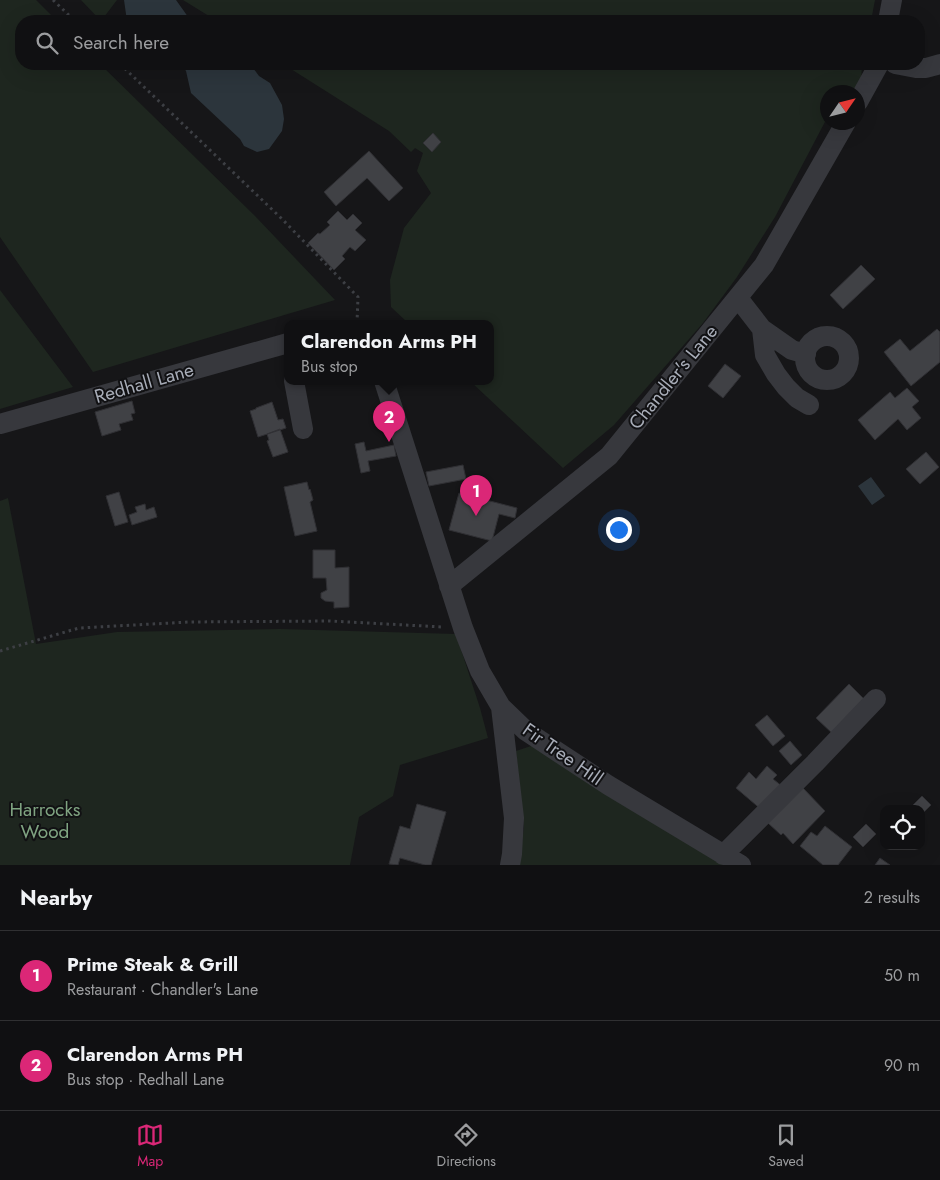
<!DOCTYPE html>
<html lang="en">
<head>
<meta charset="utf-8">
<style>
  :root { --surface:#101012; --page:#1e1e20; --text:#f1f3f6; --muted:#9c9d9f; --line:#303032; --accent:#db2777 }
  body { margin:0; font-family:Jost,sans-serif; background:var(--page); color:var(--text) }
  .controls { position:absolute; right:15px; bottom:15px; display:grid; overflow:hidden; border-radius:10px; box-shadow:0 5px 20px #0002 }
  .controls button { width:45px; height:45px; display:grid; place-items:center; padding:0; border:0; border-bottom:1px solid var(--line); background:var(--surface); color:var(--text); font:25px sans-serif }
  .compass { position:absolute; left:820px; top:85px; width:45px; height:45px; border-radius:50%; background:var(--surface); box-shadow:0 5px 20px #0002; rotate:55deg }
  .you { position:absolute; left:618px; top:529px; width:18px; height:18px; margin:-12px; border:4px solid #fff; border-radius:50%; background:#1a73e8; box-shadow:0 0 0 8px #1a73e833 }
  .badge { display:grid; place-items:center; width:32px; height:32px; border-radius:50%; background:var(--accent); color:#fff; font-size:16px; font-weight:700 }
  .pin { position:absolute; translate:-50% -41px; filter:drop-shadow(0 1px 2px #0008) }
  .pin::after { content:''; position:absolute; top:26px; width:18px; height:15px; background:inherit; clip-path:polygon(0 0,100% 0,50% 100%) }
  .popup { position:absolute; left:284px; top:320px; width:210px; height:65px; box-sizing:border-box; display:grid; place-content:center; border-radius:10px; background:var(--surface); filter:drop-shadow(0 1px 4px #0005); font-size:16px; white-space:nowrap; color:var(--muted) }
  .popup b { font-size:19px; color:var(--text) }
  .popup::after { content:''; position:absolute; left:50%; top:100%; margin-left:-10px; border:10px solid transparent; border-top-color:var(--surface) }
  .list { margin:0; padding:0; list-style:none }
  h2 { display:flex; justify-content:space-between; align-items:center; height:65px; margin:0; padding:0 20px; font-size:21px }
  h2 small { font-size:16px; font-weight:400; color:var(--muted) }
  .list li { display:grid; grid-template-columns:32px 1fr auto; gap:15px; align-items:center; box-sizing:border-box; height:90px; padding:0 20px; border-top:1px solid var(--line) }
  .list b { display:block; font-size:19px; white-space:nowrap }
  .list p { margin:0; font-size:16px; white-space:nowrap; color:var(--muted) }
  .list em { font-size:16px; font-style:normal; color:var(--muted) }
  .icon { flex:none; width:28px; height:28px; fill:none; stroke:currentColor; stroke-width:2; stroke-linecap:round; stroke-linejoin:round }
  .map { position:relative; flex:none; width:940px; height:865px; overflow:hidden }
  .search { position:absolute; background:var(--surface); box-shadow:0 5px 20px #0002; left:15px; right:15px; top:15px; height:55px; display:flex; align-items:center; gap:12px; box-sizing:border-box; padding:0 18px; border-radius:20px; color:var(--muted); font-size:19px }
  .sheet { height:245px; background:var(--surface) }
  nav { display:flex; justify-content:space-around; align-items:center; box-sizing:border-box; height:70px; border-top:1px solid var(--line); background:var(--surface); font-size:14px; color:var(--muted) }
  nav a { display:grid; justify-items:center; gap:2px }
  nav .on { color:var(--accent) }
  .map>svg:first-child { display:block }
</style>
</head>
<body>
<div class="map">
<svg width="940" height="865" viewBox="0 0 940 865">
  <rect width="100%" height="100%" fill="#161618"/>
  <path fill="#1e261f" d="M0,0H36L57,21H21V64H100L255,216L335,300L93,372L0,237Z
    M81,0H117L101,21Z
    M183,0H875L871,21H217Z
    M283,64H862L861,83L851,92H828L827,118L775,217L737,277L703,323L614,425L563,468L470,381H490V323H408L391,307L390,280L404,228L431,193L417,171L423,153L415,148L411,152L389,131Z
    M0,290L73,387L0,409Z
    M8,498L36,644L117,632L280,629L456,634L480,708L488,738L400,765L393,796L359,817L350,865H0V501Z
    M534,745L725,865H519L524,827L516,751Z"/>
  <path fill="#2c353c" d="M124,0H176L191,21H127Z
    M172,64H250L259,76L270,83L282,105L284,119L282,131L269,149L257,152L244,146L240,139L191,93L186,71L181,64Z
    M871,477L885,496L872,505L858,486Z"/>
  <path fill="#404145" stroke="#303034" d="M433,133L441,142L432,152L423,143Z
    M369,151L403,188L389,201L367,178L336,206L324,192Z
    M338,211L347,220L353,214L362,223L355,230L366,240L355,251L350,247L342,256L345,259L334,270L308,243L318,233L320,234L330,225L327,222Z
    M861,265L875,279L843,309L830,295Z
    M937,329L940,332V362L911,386L884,352L900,339L910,351Z
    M725,364L741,376L723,398L708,386Z
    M907,388L919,401L912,407L921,418L907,430L898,419L875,440L858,420L890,392L895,398Z
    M132,401L135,413L131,414L133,420L119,424L121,430L102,436L95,412Z
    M272,402L278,420L283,419L286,428L258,437L250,411L256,409V408Z
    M280,429L288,452L273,457L267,441L269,440L267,434Z
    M364,442L366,451L394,445L396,456L368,461L370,471L361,473L355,444Z
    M926,452L939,467L920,484L906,469Z
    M463,465L466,479L429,486L426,472Z
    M307,482L309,490L310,489L313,500L310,502L317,531L295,536L284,487Z
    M119,492L128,522L115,526L106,496Z
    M459,493L517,508L515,518L499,514L492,541L449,530Z
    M145,504L146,510L154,507L157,517L132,525L129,515L137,512L135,507Z
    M313,550H335V568L349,567V607L334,608V602L325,601L321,598V593L327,590L326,578H313Z
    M849,684L867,702L834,735L816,718Z
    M767,715L785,736L773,746L755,725Z
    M790,741L802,755L791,765L779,751Z
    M767,766L777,775L773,779L783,787L763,811L736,788L749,772L756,779Z
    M803,788L825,811L793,844L783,833L781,835L768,823Z
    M922,796L931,805L921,815V809H909Z
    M417,804L446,812L431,865H425L400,858L398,865L389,864L400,826L410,829Z
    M866,824L876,834L863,847L853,837Z
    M825,826L852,847L838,865H823L800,846L811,832L817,836Z
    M880,858L890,865H875Z"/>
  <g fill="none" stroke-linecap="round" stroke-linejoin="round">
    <path stroke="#3d3f44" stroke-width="3" stroke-dasharray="2.5 4" stroke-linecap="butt" d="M53,0L75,21
      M120,64L281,218L358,297L357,323
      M0,651L79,628L189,622L330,621L443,627"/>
    <path stroke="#37383d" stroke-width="20" d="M888,21L892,0
      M895,64L916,68H926L940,64
      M858,102L879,64
      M738,298L762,329L765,355L776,374L786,387L797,398L809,405
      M762,329L792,350L806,354
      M805 358a22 22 0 1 1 44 0a22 22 0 1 1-44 0Z
      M294,381L303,429
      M384,381L463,628L480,671L501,707L526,731L608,785L741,865
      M0,424L288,343
      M449,586L609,456L764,265L846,122
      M501,707L514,818L512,854L510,865
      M723,855L815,763L876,699"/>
  </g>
  <g text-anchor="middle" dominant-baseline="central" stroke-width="4" stroke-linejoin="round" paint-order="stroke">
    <g font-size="19" fill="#a8adb8" stroke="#111113">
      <text transform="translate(673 377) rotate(-51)">Chandler's Lane</text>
      <text transform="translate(144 383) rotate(-16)">Redhall Lane</text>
      <text transform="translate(563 754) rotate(35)">Fir Tree Hill</text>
    </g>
    <g font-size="19" fill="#7fa381" stroke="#111113">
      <text x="45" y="809">Harrocks<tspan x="45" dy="22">Wood</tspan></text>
    </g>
  </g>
</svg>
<div class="controls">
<button><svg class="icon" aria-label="locate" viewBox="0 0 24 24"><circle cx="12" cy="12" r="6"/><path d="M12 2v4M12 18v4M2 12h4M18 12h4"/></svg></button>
</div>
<svg class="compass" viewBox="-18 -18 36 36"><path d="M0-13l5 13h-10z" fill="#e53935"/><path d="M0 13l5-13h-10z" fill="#9c9d9f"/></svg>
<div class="you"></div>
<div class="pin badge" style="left:476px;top:516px">1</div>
<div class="pin badge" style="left:389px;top:442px">2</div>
<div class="popup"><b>Clarendon Arms PH</b>Bus stop</div>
<div class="search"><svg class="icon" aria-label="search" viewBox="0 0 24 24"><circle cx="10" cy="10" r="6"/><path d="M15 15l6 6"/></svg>Search here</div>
</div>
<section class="sheet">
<h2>Nearby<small>2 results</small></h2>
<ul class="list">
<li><span class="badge">1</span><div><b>Prime Steak &amp; Grill</b><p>Restaurant · Chandler's Lane</p></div><em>50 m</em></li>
<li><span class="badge">2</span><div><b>Clarendon Arms PH</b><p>Bus stop · Redhall Lane</p></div><em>90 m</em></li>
</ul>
</section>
<nav>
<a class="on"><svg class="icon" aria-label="map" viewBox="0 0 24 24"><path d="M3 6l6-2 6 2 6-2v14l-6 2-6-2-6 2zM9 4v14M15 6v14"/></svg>Map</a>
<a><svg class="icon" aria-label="directions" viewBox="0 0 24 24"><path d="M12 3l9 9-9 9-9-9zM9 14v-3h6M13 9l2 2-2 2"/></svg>Directions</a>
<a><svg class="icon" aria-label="saved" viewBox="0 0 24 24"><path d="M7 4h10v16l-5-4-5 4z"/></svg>Saved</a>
</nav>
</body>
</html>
